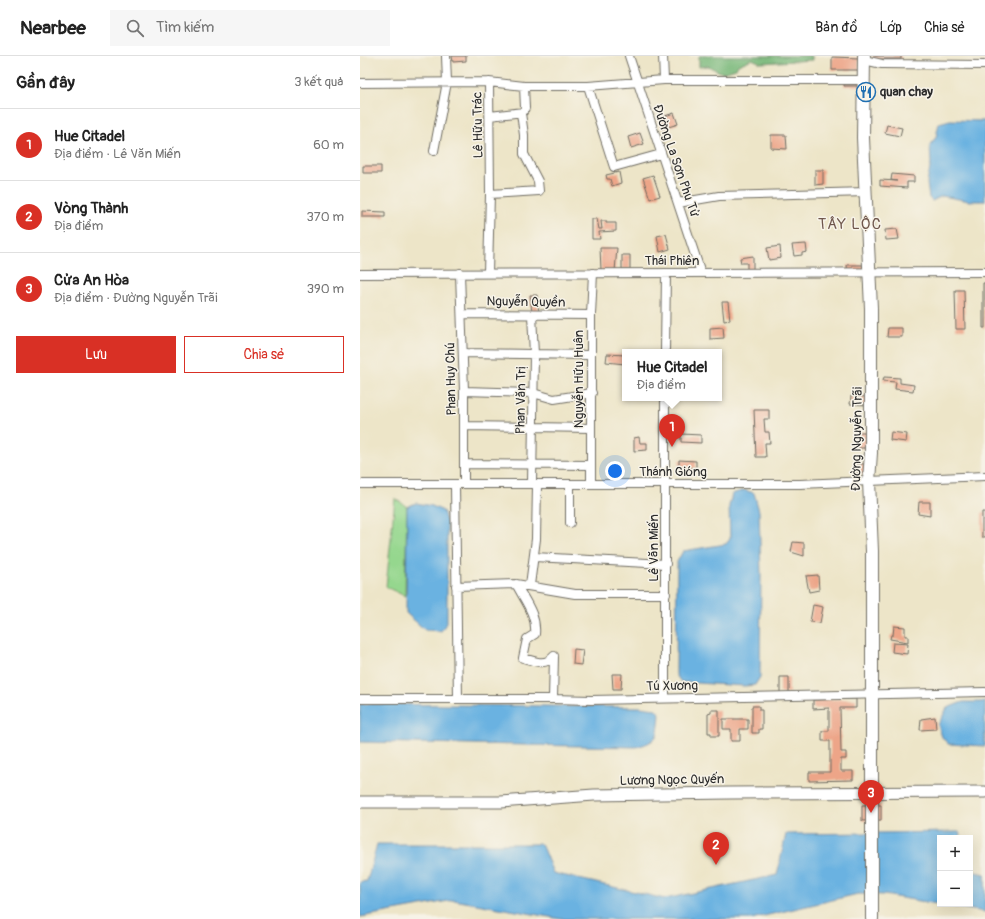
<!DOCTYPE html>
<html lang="vi">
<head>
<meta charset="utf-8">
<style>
  :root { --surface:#fff; --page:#f6f6f6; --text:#222; --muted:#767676; --line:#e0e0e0; --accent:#d93025 }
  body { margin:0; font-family:Pangolin,sans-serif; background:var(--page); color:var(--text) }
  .controls { position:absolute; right:12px; bottom:12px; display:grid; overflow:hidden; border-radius:0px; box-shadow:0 4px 16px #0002 }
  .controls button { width:36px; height:36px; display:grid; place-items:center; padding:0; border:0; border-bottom:1px solid var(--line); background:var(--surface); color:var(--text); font:20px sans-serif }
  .you { position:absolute; left:255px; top:415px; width:14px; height:14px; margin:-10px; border:3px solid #fff; border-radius:50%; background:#1a73e8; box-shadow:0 0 0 6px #1a73e833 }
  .badge { display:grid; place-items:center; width:26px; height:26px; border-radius:50%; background:var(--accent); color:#fff; font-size:13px; font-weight:700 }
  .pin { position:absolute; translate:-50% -33px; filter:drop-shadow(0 1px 2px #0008) }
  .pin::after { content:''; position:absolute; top:21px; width:14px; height:12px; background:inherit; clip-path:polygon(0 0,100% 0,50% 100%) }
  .popup { position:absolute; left:262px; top:293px; width:100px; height:52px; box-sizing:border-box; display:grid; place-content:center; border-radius:0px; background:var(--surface); filter:drop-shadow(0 1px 3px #0005); font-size:13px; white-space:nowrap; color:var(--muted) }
  .popup b { font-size:15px; color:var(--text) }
  .popup::after { content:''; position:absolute; left:50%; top:100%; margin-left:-8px; border:8px solid transparent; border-top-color:var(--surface) }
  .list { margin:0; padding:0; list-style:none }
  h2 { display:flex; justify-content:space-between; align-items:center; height:52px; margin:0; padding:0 16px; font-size:17px }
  h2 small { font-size:13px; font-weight:400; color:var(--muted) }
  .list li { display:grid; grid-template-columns:26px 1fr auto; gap:12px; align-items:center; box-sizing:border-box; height:72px; padding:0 16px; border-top:1px solid var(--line) }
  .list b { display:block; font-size:15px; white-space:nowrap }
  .list p { margin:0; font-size:13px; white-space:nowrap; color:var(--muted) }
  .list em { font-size:13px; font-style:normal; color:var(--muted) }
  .actions { display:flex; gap:8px; padding:12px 16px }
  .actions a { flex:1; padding:9px 0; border:1px solid var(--accent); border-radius:0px; text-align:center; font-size:14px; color:var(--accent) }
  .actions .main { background:var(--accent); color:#fff }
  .icon { flex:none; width:22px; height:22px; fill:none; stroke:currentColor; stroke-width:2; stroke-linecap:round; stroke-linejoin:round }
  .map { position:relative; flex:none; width:625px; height:863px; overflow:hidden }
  header { display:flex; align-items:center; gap:24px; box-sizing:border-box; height:56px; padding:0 20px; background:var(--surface); border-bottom:1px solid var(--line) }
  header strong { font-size:19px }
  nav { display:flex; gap:22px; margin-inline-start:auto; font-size:14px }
  .search { width:280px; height:36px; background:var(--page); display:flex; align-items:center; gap:10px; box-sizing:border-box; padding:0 14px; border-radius:0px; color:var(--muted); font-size:15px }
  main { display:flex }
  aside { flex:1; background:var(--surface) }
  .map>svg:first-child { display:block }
</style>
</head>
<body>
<header>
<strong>Nearbee</strong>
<div class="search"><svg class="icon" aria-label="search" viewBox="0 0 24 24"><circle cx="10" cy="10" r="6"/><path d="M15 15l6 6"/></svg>Tìm kiếm</div>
<nav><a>Bản đồ</a><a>Lớp</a><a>Chia sẻ</a></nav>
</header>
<main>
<aside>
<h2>Gần đây<small>3 kết quả</small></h2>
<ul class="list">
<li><span class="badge">1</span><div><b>Hue Citadel</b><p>Địa điểm · Lê Văn Miến</p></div><em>60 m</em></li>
<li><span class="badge">2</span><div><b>Vòng Thành</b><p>Địa điểm</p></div><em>370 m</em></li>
<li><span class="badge">3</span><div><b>Cửa An Hòa</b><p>Địa điểm · Đường Nguyễn Trãi</p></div><em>390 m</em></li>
</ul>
<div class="actions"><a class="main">Lưu</a><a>Chia sẻ</a></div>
</aside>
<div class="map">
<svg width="625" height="863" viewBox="0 0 625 863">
  <rect width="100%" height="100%" fill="#f7f3e8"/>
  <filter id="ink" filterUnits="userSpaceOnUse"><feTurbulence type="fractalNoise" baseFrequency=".025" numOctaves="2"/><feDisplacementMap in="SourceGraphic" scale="8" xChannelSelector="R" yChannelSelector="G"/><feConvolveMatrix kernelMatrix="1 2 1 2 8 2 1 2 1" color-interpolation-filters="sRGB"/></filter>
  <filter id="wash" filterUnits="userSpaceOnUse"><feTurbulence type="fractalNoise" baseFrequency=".012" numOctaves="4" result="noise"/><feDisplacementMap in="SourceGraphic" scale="16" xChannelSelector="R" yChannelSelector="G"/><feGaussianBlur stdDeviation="0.9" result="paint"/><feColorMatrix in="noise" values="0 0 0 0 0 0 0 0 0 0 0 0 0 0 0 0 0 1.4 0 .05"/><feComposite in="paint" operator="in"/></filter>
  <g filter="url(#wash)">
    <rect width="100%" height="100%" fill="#ede5c8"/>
    <path fill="#95d78e" stroke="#60815c" d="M35,442L47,451L45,540L26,531Z"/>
    <path fill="#78b879" stroke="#527252" d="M339,0H452V4L401,7L392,3L378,9L376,13L362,17L348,10L339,11Z"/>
    <path fill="#6ab2e1" stroke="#4a6e86" d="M590,64L625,65V145H610L582,140L572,145L569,142L567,127L571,107L570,90L576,81L579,67Z
      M384,434L394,437L399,455L401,519L400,621L395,629L385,630L321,626L316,619L317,506L323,495L366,488L370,483L369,450L372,438Z
      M56,447L72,450L83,455L87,468V566L81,575L65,574L46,557L47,451Z
      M603,646H625V690L588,688L582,681L578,669L587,652Z
      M0,648L280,651L296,653L300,658C298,680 299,685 276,691L0,686Z
      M599,776L601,782H580V848H610V815L625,818V856L524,839L498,838L391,863H201L94,844L0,861V826L7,825L17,788H181L193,817L305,843L417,819L426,778Z"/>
    <g id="blocks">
      <path fill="#eda588" d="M92,0H106V5L93,6Z
        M513,0H541V3H513Z
        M472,1L499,2V14H472Z
        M485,22H501L502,30H484Z
        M314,57L318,68L302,73L299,62Z
        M527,69L542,72L540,80L525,77Z
        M280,77L284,88L271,92L268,81Z
        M411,79H426L427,93L411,92Z
        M3,110H21V117H3Z
        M455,114H463V128L455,129Z
        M259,116L261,127L252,130L250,123H247L246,119Z
        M532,118L554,120V126H547V132L520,130V124L537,125L531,124Z
        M293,119L300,140L290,143L283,122Z
        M2,155L25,156V161H2Z
        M232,163H237L239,173H242L241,165H246V167H256V175L239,176L240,183H232Z
        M537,173L539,183L526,184L525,174Z
        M306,178L310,193L300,196L297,180Z
        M446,188L447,196L442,197V199L434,200L432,189Z
        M420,190L421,202L409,204L407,192Z
        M240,192H257L255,215L241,214Z
        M262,199H270V213H262Z
        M393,200V216H387V207H381L380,202Z
        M487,209H508V217L488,218Z
        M623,227H625V272H623Z
        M595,234H604L605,273H596Z
        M170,239H177L179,257H172Z
        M362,246H368L370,264L364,265Z
        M363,271L364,282L350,283V272Z
        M528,272H542V281H527Z
        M247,298L265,299V308L246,306Z
        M524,321L540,322V327L554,329L553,335L535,333L536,326L523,325Z
        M491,340L506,341V349L490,348Z
        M394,354H409V363H404L405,376H409L410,387H405L406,401H396Z
        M496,376H508V392H496Z
        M531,376L547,378L546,386L530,384Z
        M321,378L341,379V387L321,386Z
        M279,381L280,387H287V394L274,395V382Z
        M319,404L336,405V412H319Z
        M495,408H509V417H495Z
        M559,446H570V460L558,458Z
        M622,456H625V481H622Z
        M433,486L444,487V500L431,496Z
        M458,519L459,534L449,536L446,520Z
        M453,549L463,551L460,567L450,566Z
        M534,570L545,571V580H548V586L530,583L531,579H533Z
        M533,587L548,588L547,598L532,596Z
        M214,593L223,594L221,609L213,608Z
        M252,618H262L261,633H253Z
        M420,621H429V637H420Z
        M496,643V652H480L481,696H486V703H481V715H493V724L449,725V716H470V685H462V675H469V652L453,653V644Z
        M392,650H399V654H402V673H399V677H392Z
        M351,654H359V680H351V677H348V658L351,657Z
        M575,661L576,673L560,674L561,663Z
        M363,663H388V673H380V685H371V673H363Z
        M502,749H521V764L502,765Z"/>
    </g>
  </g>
  <g filter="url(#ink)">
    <use href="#blocks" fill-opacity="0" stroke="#6f6c62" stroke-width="1"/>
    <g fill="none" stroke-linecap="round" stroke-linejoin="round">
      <defs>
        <path id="minor" d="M269,0L341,217
          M303,0L304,24
          M504,4L522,8L625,9
          M0,27L129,26L164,30H228L304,24H503
          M228,30L254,111L301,98
          M130,60L163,56L165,52L164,30
          M74,95L87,26L86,0
          M130,138L179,135L178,125L164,98V79L161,57
          M318,147L359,140L507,136
          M100,217L104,335V428
          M128,217L130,138L129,26
          M0,218L625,216
          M102,258L231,259
          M172,259L174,298L172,428
          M305,296L306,217
          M103,297L231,299
          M104,335L173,337L194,343L232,337
          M305,342V642
          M104,370L231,372
          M105,408L231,409
          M0,428H440L625,420
          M210,428V467
          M231,428V259L233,217
          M95,429L98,643
          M174,501L306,508
          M156,528C165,545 177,559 175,578L167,583L163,602C175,605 184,611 194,600
          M170,529L176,483L177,429
          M96,530L156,528L215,538H306
          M0,643H193L231,644L625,636
          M193,643L194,600"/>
        <path id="tertiary" d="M0,746H141L234,739L370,737L625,736"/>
        <path id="secondary" d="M504,0L503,82L511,252V397L509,425L512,495V863"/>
      </defs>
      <use href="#minor" stroke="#6f6c62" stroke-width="10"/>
      <use href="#tertiary" stroke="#6f6c62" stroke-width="13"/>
      <use href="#secondary" stroke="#6f6c62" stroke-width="14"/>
      <use href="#minor" stroke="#fff" stroke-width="8"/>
      <use href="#tertiary" stroke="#fff" stroke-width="11"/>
      <use href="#secondary" stroke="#fff" stroke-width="12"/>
    </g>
  </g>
  <defs>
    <symbol id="restaurant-ring" viewBox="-11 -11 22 22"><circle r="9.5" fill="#f7f3e8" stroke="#1f6fb2" stroke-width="1.5"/><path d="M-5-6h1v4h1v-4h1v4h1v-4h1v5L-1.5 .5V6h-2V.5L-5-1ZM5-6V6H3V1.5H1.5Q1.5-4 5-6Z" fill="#1f6fb2"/></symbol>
  </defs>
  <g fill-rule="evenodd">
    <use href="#restaurant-ring" x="495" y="25" width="22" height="22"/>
  </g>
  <g text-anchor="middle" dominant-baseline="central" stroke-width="3" stroke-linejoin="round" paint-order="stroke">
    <g font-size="13" font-weight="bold" fill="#2b2b2b" stroke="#f7f3e8" text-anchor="start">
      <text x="520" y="36">quan chay</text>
    </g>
    <g font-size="13" fill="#2b2b2b" stroke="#f7f3e8">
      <text transform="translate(118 69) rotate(-91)">Lê Hữu Trác</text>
      <text transform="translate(316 105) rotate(71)">Đường La Sơn Phu Tử</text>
      <text x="312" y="205">Thái Phiên</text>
      <text transform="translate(166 246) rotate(1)">Nguyễn Quyền</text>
      <text transform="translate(91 323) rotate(-91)">Phan Huy Chú</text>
      <text transform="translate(219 323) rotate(-90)">Nguyễn Hữu Huân</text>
      <text transform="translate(161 344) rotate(-89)">Phan Văn Trị</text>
      <text transform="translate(497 383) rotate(-89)">Đường Nguyễn Trãi</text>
      <text x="313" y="416">Thánh Gióng</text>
      <text transform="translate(294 492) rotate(-90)">Lê Văn Miến</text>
      <text transform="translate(312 630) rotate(-1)">Tú Xương</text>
      <text transform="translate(312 724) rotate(-1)">Lương Ngọc Quyến</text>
    </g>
    <g font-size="15" letter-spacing="1" fill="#6f564c" stroke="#f7f3e8">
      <text x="490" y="168">TÂY LỘC</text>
    </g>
  </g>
</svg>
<div class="controls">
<button>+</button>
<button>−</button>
</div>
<div class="you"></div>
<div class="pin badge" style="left:312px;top:391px">1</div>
<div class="popup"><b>Hue Citadel</b>Địa điểm</div>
<div class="pin badge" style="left:356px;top:809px">2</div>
<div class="pin badge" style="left:511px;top:757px">3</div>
</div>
</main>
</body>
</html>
